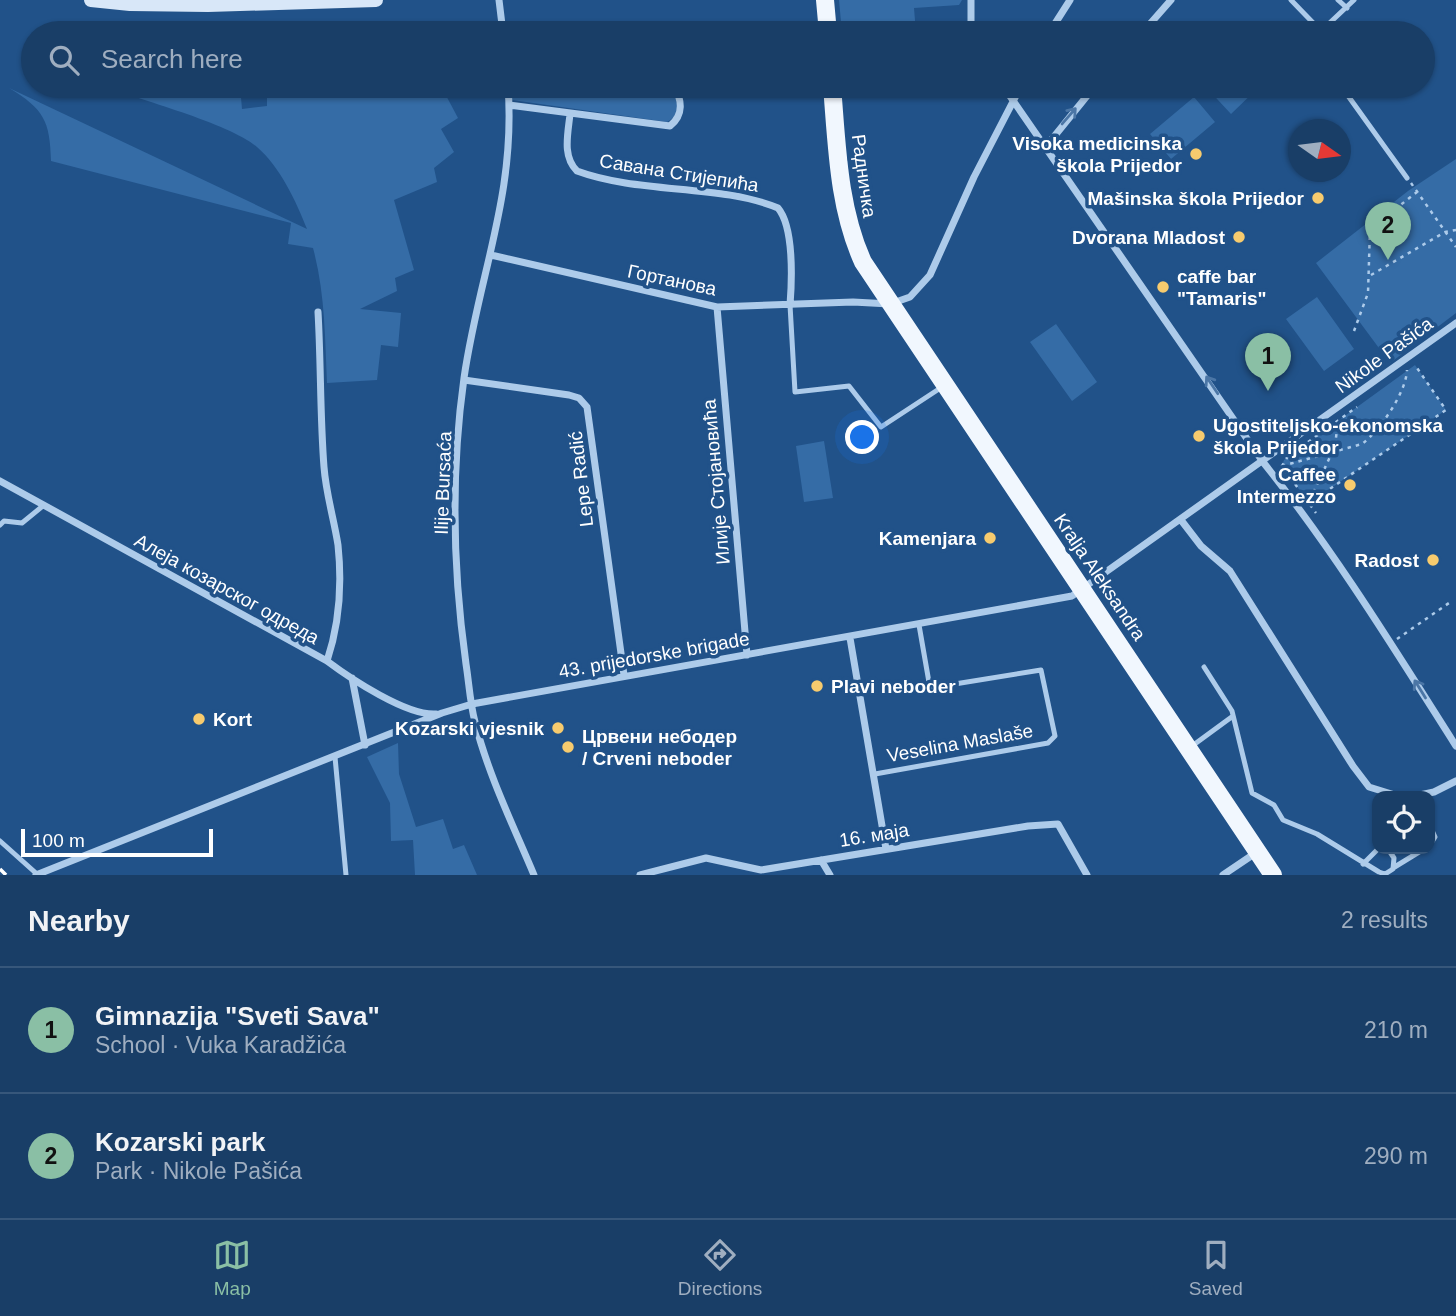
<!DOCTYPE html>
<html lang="en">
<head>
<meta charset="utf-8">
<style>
  :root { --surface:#193e67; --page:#264970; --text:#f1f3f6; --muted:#9faec0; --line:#37577b; --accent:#8abfa5 }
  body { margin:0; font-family:Arial,sans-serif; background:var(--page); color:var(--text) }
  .controls { position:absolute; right:21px; bottom:21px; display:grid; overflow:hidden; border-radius:14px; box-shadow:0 2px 5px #0004 }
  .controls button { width:63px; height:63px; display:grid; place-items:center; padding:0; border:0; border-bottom:2px solid var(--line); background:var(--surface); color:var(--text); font:35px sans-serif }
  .compass { position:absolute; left:1288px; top:119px; width:63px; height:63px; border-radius:50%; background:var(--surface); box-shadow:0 2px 5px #0004; rotate:104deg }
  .scale { position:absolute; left:21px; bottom:18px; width:192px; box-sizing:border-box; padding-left:7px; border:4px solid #fff; border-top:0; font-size:19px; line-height:24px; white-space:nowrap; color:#fff; -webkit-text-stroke:5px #215289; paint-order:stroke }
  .you { position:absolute; left:863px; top:438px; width:24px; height:24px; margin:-18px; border:5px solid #fff; border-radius:50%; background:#1a73e8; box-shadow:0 0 0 10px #1a73e833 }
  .badge { display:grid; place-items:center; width:46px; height:46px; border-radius:50%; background:var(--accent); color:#111; font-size:23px; font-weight:700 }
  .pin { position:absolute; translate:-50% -58px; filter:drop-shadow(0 2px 4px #0008) }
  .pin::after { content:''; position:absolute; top:37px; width:24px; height:21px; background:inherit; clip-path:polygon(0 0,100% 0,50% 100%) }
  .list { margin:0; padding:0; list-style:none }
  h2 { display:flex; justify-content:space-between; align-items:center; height:91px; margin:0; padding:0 28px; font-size:30px }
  h2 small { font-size:23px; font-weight:400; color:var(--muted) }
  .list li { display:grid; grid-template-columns:46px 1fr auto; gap:21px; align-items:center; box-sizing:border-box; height:126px; padding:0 28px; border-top:2px solid var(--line) }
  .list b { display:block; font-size:26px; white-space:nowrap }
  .list p { margin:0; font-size:23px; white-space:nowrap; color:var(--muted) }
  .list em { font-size:23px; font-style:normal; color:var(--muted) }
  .icon { flex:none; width:38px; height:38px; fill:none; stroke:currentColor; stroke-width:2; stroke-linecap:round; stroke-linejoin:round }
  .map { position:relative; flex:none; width:1456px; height:875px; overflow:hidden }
  .search { position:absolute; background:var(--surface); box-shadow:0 2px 5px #0004; left:21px; right:21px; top:21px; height:77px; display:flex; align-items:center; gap:18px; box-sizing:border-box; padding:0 24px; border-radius:38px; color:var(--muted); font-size:26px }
  .sheet { height:343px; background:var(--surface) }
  nav { display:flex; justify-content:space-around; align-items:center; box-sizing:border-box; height:98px; border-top:2px solid var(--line); background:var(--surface); font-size:19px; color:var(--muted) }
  nav a { display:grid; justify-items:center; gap:4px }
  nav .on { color:var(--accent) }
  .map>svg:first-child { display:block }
</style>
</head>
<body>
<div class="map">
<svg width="1456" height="875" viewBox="0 0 1456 875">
  <rect width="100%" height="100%" fill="#215289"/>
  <path fill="#356ca6" d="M839,0H962L959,5L914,8L916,33H842Z
    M102,86H240L242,109L267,106V86H441L458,118L441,129L454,152L434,168L437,182L394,200L414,270L395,278L397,291L360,309L401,313L398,347L381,345L377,380L327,383C325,338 325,292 313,248L288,244L291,223L51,161C50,121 44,109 9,88L307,229C296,201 280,167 257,147C231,124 138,99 102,86Z
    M511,86H668C678,96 682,115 667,122L512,100Z
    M1205,86H1260L1231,114Z
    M1194,97L1215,122L1171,159L1150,134Z
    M1456,159V313L1390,363L1316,263L1408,191Z
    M1317,297L1354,349L1324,371L1286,319Z
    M1056,324L1097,382L1072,401L1030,342Z
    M1415,365L1446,410L1309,503L1282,466L1284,460Z
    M824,441L833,498L804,502L796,446Z
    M398,743L399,774L416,827L443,819L453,849L464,845L477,875H415L413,840L391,841L390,803L367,757Z"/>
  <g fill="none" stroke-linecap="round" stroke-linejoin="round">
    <path stroke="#adcbea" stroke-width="2.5" stroke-dasharray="3.5 5" stroke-linecap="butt" d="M1411,183L1456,247
      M1371,275L1445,232L1456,230
      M1354,331L1368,293L1370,229L1417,192
      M1308,442L1357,407
      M1288,456L1282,466L1316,513
      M1282,466L1362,444C1380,430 1406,393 1407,370
      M1310,500L1335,446L1338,421
      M1309,503L1446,410L1415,365
      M1397,639L1449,603"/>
    <path stroke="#adcbea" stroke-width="5" d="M1291,0L1321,31
      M1338,0L1347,8
      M1319,33L1354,0
      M1341,86L1407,178
      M790,305L795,392L849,386L881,427L942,387
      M0,525L4,521L22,523L44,505
      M1204,667L1232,711L1252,793L1274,805L1283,820L1317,834L1379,872L1385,874L1393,869L1394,858L1388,849
      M1192,746L1233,716
      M335,757L346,875
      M875,774L1048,743L1055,736L1041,670L930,688L919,625
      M1430,826L1435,837L1430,845
      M0,841L37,874
      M1363,864L1378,849
      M1393,868L1424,849"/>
    <path stroke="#adcbea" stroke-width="7" d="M499,0L503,33
      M971,33V0
      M1049,33L1070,0
      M1142,33L1171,0
      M508,86C516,195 479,274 464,378C451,471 453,571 466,664C469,683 470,703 475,722C488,774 513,825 534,875
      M1003,86L1263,462C1335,552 1395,650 1456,746
      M509,105L670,126C684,115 682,100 674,86
      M570,114C568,134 562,156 577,171C639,194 721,184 778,208C794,227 792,280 790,305
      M1044,149L1095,86
      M491,255L717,307L853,302L890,304L910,297L930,275L974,177L1021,86
      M717,307L747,655
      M318,312C321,364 320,416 324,467C326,494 334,519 338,545C342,583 339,625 327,661
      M464,380L569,395L579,398L587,407L624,675
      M0,481L327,661C351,679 407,716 436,714
      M1181,520L1201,546L1230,571L1353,766L1369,787L1398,796
      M850,638L886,849
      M352,678L365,745
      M1415,796L1434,792L1456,781
      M821,860L830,875
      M36,875L442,713L472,704L1072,596L1456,323
      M640,875L706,858L761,870L1028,826L1058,824L1087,875
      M1223,875L1257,852"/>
    <path stroke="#d8e7f8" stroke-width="14" d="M91,0L130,4L208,5L376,0"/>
    <path stroke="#f1f7fe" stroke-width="18" d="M825,0L828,33
      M832,86C837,145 838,207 863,262L1273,875"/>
    <path stroke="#fff" stroke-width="3.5" stroke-dasharray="12 5" stroke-linecap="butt" d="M0,869L6,875"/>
  </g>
  <defs><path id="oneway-shaft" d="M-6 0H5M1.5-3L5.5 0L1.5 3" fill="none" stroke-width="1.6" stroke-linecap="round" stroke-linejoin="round" transform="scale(1.75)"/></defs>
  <g stroke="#4b76a6">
    <use href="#oneway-shaft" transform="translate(1069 116) rotate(-49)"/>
    <use href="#oneway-shaft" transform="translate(1212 385) rotate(-124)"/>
    <use href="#oneway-shaft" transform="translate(1420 689) rotate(-122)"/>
  </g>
  <g fill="#f7cb6e" stroke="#215289" stroke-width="2.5">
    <circle cx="1196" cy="154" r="7"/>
    <circle cx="1318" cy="198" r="7"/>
    <circle cx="1239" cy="237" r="7"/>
    <circle cx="1163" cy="287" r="7"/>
    <circle cx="1199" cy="436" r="7"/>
    <circle cx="1350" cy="485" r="7"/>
    <circle cx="990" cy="538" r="7"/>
    <circle cx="1433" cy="560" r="7"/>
    <circle cx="817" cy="686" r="7"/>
    <circle cx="199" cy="719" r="7"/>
    <circle cx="558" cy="728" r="7"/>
    <circle cx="568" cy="747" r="7"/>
  </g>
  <g text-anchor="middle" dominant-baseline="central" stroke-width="7" stroke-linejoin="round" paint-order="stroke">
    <g font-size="19" font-weight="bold" fill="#fff" stroke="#215289" text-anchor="end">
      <text x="1182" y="143">Visoka medicinska<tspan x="1182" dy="22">škola Prijedor</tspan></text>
      <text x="1304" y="198">Mašinska škola Prijedor</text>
      <text x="1225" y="237">Dvorana Mladost</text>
      <text x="1177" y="276" text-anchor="start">caffe bar<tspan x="1177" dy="22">"Tamaris"</tspan></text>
      <text x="1213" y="425" text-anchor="start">Ugostiteljsko-ekonomska<tspan x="1213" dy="22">škola Prijedor</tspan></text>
      <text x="1336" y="474">Caffee<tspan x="1336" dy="22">Intermezzo</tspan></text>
      <text x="976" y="538">Kamenjara</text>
      <text x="1419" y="560">Radost</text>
      <text x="831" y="686" text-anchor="start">Plavi neboder</text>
      <text x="213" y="719" text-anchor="start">Kort</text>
      <text x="544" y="728">Kozarski vjesnik</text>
      <text x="582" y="736" text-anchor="start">Црвени небодер<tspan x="582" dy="22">/ Crveni neboder</tspan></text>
    </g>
    <g font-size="19" fill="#fff" stroke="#215289">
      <text transform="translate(679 173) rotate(9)">Савана Стијепића</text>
      <text transform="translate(864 176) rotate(82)">Радничка</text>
      <text transform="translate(672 280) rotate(12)">Гортанова</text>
      <text transform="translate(1384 355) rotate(-36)">Nikole Pašića</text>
      <text transform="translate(581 479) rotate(-97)">Lepe Radić</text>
      <text transform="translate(716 482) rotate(-95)">Илије Стојановића</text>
      <text transform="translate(443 483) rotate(-88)">Ilije Bursaća</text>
      <text transform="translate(1100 577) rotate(56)">Kralja Aleksandra</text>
      <text transform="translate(227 589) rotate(29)">Алеја козарског одреда</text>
      <text transform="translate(654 655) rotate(-10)">43. prijedorske brigade</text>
      <text transform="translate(960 743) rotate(-10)">Veselina Maslaše</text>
      <text transform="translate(874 835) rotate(-9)">16. маја</text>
    </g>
  </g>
</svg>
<div class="controls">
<button><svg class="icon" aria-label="locate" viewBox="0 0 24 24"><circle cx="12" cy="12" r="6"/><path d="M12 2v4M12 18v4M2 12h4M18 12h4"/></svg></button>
</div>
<svg class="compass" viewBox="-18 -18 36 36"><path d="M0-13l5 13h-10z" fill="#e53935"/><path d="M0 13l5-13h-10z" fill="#9faec0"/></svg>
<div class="scale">100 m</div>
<div class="you"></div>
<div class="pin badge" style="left:1268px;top:391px">1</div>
<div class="pin badge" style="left:1388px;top:260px">2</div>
<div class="search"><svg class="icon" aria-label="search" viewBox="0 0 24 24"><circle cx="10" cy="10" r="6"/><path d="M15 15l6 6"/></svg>Search here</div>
</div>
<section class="sheet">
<h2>Nearby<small>2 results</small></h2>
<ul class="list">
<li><span class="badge">1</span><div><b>Gimnazija &quot;Sveti Sava&quot;</b><p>School · Vuka Karadžića</p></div><em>210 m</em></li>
<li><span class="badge">2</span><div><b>Kozarski park</b><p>Park · Nikole Pašića</p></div><em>290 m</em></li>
</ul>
</section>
<nav>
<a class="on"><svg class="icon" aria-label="map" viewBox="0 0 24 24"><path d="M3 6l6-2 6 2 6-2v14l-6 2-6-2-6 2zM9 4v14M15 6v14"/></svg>Map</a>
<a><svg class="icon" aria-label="directions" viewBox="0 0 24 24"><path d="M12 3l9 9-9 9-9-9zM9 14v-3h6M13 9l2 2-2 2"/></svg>Directions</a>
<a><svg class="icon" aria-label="saved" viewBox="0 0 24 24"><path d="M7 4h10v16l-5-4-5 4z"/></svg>Saved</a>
</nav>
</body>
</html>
